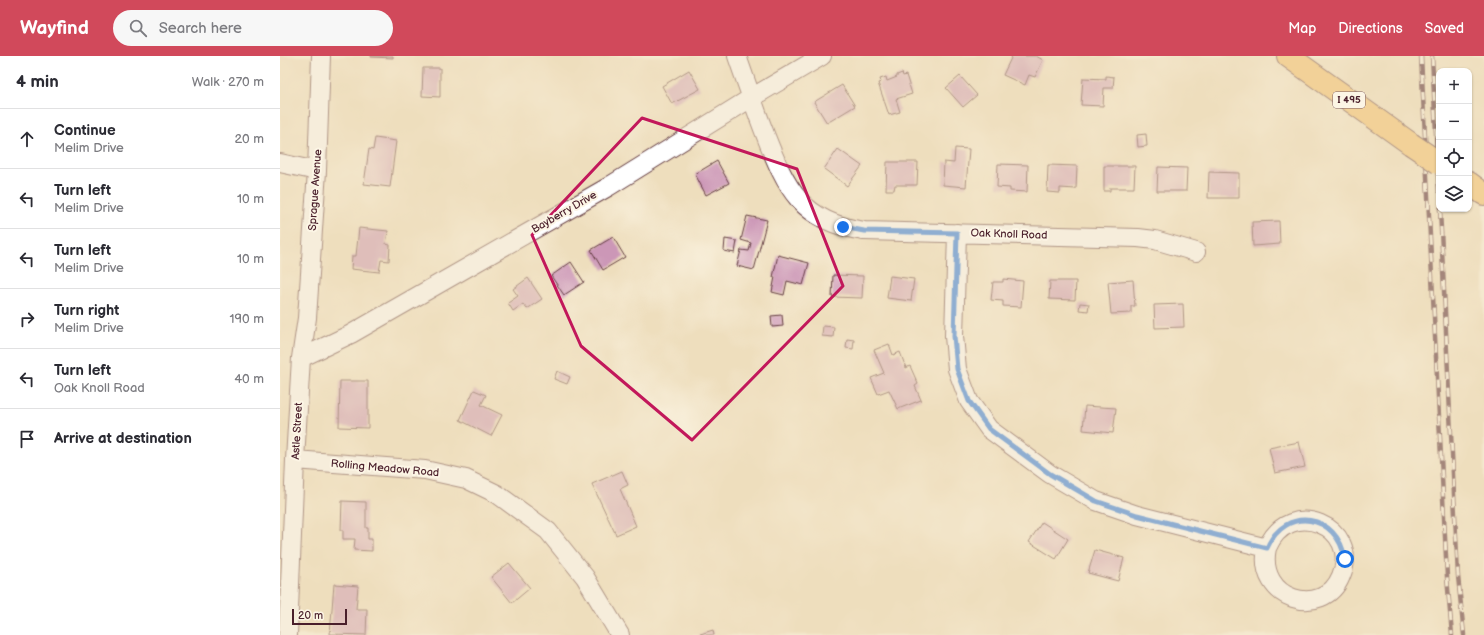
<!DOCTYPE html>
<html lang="en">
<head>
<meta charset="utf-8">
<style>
  :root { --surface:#fff; --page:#f7f7f7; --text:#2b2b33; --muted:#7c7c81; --line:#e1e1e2; --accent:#d1495b }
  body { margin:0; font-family:"Balsamiq Sans",sans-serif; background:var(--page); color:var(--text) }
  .controls { position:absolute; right:12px; top:12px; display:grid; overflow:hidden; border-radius:8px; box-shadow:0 1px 3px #0004 }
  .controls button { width:36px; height:36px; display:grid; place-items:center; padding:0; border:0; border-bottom:1px solid var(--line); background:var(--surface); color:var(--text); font:20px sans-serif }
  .scale { position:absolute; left:12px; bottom:10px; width:55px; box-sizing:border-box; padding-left:4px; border:2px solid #4a1f2b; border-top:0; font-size:11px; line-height:14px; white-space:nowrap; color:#4a1f2b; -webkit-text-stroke:3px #fcf5e5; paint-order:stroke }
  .stop { position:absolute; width:12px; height:12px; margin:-9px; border:3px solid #1a73e8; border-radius:50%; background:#fff }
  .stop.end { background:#1a73e8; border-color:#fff; box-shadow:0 1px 4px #0008 }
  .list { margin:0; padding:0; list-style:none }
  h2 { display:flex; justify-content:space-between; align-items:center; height:52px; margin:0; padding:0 16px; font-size:17px }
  h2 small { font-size:13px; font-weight:400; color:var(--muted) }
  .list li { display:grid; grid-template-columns:26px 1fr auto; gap:12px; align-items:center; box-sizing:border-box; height:60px; padding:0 16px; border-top:1px solid var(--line) }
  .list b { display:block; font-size:15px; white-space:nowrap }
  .list p { margin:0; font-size:13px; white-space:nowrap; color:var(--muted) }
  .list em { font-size:13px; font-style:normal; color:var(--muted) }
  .icon { flex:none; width:22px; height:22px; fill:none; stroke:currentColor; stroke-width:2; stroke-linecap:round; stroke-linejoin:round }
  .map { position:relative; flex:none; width:1204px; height:579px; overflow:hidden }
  header { display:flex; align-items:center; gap:24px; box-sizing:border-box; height:56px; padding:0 20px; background:var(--accent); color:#fff }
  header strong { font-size:19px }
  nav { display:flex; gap:22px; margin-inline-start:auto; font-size:14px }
  .search { width:280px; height:36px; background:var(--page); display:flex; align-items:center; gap:10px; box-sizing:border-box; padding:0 14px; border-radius:22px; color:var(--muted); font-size:15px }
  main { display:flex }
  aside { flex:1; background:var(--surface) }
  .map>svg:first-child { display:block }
</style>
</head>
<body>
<header>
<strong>Wayfind</strong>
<div class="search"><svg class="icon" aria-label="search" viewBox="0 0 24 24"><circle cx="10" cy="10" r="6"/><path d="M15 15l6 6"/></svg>Search here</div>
<nav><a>Map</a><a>Directions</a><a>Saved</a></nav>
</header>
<main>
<aside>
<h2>4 min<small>Walk · 270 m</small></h2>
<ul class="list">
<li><svg class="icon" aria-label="ahead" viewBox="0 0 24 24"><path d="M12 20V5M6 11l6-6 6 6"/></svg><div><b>Continue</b><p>Melim Drive</p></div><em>20 m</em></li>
<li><svg class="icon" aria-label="left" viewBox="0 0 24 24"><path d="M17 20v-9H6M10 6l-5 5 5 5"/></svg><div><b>Turn left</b><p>Melim Drive</p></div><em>10 m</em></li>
<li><svg class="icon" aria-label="left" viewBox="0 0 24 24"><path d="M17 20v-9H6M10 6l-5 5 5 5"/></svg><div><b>Turn left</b><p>Melim Drive</p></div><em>10 m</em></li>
<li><svg class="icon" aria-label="right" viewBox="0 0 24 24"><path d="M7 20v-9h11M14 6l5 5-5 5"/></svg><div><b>Turn right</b><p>Melim Drive</p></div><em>190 m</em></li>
<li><svg class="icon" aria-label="left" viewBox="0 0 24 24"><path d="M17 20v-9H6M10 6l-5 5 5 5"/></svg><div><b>Turn left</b><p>Oak Knoll Road</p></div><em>40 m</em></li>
<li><svg class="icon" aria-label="arrive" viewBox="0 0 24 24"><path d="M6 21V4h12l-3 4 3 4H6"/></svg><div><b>Arrive at destination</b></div></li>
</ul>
</aside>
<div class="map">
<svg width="1204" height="579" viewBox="0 0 1204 579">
  <rect width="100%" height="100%" fill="#fcf5e5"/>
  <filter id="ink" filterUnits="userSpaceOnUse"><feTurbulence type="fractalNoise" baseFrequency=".025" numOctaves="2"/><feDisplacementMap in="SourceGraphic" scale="8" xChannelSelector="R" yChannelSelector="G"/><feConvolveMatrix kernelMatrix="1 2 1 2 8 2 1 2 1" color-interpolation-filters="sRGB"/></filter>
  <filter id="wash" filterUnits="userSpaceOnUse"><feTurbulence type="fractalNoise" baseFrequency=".012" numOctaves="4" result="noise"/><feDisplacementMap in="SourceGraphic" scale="16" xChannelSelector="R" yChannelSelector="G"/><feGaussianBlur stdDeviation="0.9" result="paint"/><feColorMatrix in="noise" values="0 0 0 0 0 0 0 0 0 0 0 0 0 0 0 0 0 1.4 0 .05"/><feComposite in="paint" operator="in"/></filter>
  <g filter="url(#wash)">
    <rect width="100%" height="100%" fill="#eedebd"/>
    <g id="blocks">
      <path fill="#cc97b7" d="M91,0H113V2L91,1Z
        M732,0H756L763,4L755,21L749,19L745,29L723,19Z
        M143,12H160V41L142,40Z
        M409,14L420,33L392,48L382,30Z
        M622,17L623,20L626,19L632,38L616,43L620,56L609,59L598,27L601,26L600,23L606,21L607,25L617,21V19Z
        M680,20L697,39L683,51L666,32Z
        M826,20L834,21L833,32H824L823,50L801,49L803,22L826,23Z
        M562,29L575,50L547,67L534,46Z
        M866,78L867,90L858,91L857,79Z
        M95,82L116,85L110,131L84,128L89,93L93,94Z
        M675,92L689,93L686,131L663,129L664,106L674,107Z
        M558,93L582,110L567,130L544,113Z
        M437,105L449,127L426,139L415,118Z
        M607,106H638L637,129H615L614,134H606Z
        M718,108L748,109L747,136L730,135V132L717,131Z
        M768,109L797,110L796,133L780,132V137L767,136Z
        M824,110H855L854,132H830V135H824Z
        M878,111L907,112L906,135H877Z
        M929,116L959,117V142H928Z
        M467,160L487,164L474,214L457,210L461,194L469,195L471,187L461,184Z
        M999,165L1000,188L973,190L972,166Z
        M79,172L108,175L106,188L110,189L109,205L101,204L99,216L71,213L72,200H76Z
        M333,181L345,201L323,214L311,194Z
        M445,183L457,185L455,197L444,195Z
        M498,199L529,207L523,229L507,225L504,239L492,236L495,221H493Z
        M291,206L304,226L284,239L271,220Z
        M553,219L583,220L582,242L552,241Z
        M610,220L634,223L631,245L607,242Z
        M248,222L262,243L247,253L243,248L233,255L228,247L238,240L233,233Z
        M723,223L743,225L741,251L723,250V245L711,244L713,226H723Z
        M853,224L855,250H851V257L831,258L828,226Z
        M770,225H796L795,244L769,243Z
        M800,247L809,248L808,255L799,254Z
        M903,248L904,271L875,272L874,249Z
        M502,259L503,270L492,271L491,260Z
        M543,270L554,271L553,281L542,280Z
        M567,283L574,284L573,293L566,292Z
        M609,288L613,299L620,296L626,312L630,310L638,328L635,330L641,344L618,353L609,334L598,338L591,322L604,317L594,294Z
        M277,315L290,321L287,328L274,323Z
        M60,325H88V372L59,371Z
        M194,334L206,339L201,349L222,359L211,380L180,364Z
        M805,350L836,352L833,377L803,374Z
        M1019,386L1025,411L995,417L989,392Z
        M342,415L348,429L340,433L356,470L336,479L312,428Z
        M62,445L86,446V472H88V483H92V495L74,494L75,483H63V474H61Z
        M762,466L788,483L776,503L749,486Z
        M815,494L844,502L838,525L808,517Z
        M229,507L250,532L232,547L211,521Z
        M54,528L78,530L76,553H87L86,579L50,578Z
        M433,574L434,579H417Z"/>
    </g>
  </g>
  <g filter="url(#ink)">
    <use href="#blocks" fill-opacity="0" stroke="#633c41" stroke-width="1"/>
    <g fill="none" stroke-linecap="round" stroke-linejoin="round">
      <defs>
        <path id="street" d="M457,0C466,26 475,52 485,78C506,132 521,166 584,175L858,182L875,184L916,196
          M0,107L37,115
          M677,177L674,280L677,313L689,345L709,373L770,418L816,445L857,459L987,492C1009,439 1082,471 1061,520C1043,564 976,544 987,492
          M21,302L71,278L328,131L471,42L542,0
          M15,404L145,414L186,423L217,438L268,475L305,521L340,579
          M8,579L15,404L21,302L27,262L37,115L41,0"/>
        <path id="highway" d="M1008,0L1131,88
          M1189,127L1204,138"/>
      </defs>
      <use href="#street" stroke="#633c41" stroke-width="20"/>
      <use href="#highway" stroke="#633c41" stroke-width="24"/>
      <use href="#street" stroke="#fff" stroke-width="18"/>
      <use href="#highway" stroke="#f5c16b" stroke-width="22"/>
      <defs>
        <path id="rail" d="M1141,0L1167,521L1172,579
          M1152,0L1159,135
          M1160,153L1178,520L1184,579"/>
      </defs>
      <use href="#rail" stroke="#4a1f2b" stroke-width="4.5"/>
      <use href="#rail" stroke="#fcf5e5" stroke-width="3" stroke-dasharray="9" stroke-linecap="butt"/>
      <defs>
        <path id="highway-bridge" d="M1131,88L1159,107"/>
      </defs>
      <use href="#highway-bridge" stroke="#633c41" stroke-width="24" stroke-linecap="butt"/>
      <use href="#highway-bridge" stroke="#f5c16b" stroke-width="22"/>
    </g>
  </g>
  <g fill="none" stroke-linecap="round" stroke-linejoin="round" filter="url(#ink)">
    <path stroke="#1a73e8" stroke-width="5" d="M563,171L584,175L677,177L674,280L677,313L689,345L709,373L770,418L816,445L857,459L987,492C1005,449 1058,458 1065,503"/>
  </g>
  <path d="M0 0H1204V579H0ZM362,62L517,113L563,230L412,384L301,290L252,179Z" fill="#eedebd" fill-opacity=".55" fill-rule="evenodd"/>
  <path fill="none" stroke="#c2185b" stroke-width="3" stroke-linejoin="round" d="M362,62L517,113L563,230L412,384L301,290L252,179Z"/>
  <g text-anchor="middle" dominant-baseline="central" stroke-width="4" stroke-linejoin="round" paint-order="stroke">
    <rect fill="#fcf5e5" stroke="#7f5f63" stroke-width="1" x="1053" y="36" width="32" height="16" rx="3"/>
    <g font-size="10" font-weight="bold" fill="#4a1f2b">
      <text x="1069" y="44">I 495</text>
    </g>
    <g font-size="11" fill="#4a1f2b" stroke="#fcf5e5">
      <text transform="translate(35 134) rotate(-86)">Sprague Avenue</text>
      <text transform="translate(284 156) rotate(-30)">Bayberry Drive</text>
      <text transform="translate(729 178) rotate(2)">Oak Knoll Road</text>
      <text transform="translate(17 375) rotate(-87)">Astle Street</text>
      <text transform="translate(105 412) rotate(5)">Rolling Meadow Road</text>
    </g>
  </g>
</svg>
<div class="controls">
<button>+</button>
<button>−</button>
<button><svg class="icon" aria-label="locate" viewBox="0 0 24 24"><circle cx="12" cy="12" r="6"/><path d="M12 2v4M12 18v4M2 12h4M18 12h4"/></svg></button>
<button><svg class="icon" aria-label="layers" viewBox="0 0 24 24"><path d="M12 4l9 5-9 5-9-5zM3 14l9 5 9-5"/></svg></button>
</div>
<div class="scale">20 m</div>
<div class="stop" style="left:1065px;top:503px"></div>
<div class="stop end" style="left:563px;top:171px"></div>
</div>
</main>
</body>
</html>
